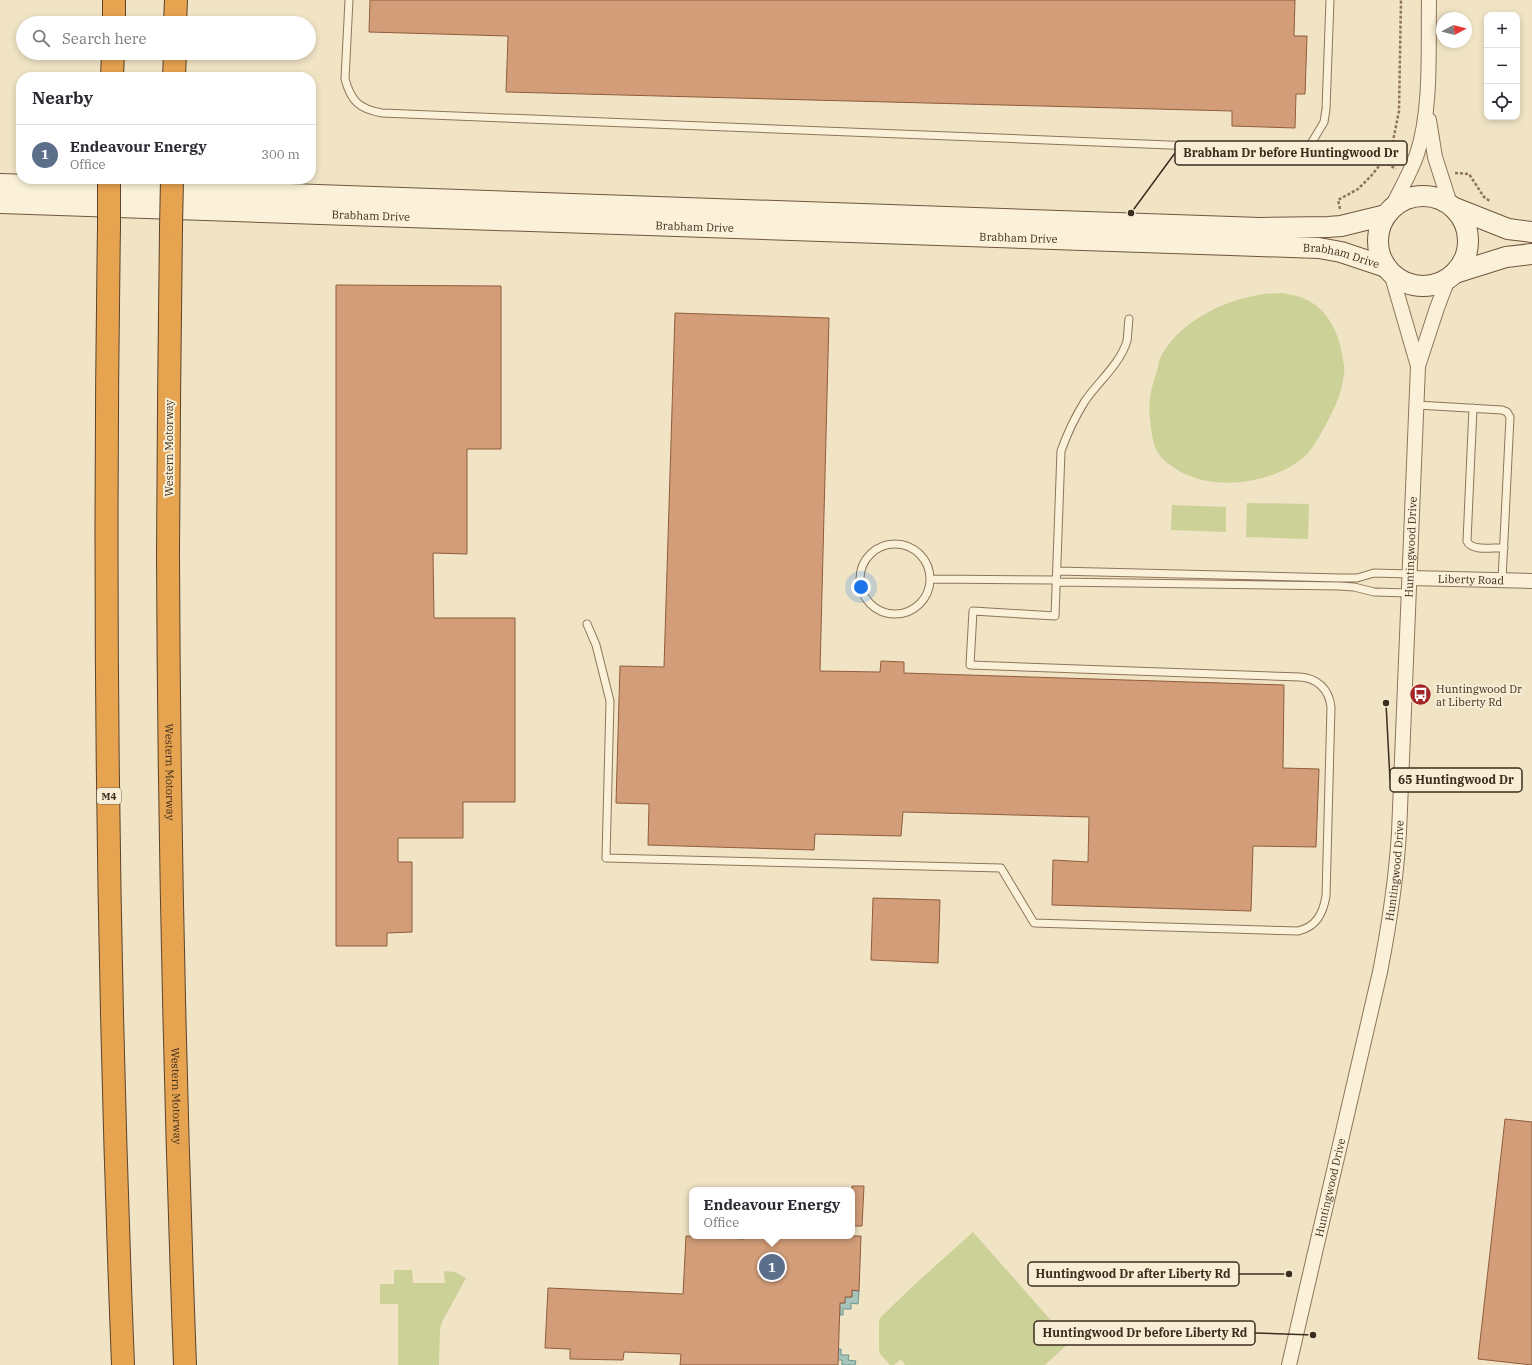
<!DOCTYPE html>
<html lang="en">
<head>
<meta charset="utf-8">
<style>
  :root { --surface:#fff; --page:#f7f7f7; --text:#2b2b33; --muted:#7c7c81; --line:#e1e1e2; --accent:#0b8043 }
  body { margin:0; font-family:"IBM Plex Serif",serif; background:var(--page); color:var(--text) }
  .controls { position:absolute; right:12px; top:12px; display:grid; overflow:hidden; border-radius:8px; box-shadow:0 2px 6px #0003 }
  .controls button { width:36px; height:36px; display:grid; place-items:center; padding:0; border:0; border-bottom:1px solid var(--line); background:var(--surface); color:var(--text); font:20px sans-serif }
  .compass { position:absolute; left:1436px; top:12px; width:36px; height:36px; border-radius:50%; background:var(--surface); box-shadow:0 2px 6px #0003; rotate:83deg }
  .you { position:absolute; left:861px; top:587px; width:14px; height:14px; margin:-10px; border:3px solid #fff; border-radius:50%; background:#1a73e8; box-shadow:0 0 0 6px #1a73e833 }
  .badge { display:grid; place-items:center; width:26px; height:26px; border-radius:50%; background:var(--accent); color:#fff; font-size:13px; font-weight:700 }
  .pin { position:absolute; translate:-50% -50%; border:2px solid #fff; box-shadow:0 1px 4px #0006 }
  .popup { position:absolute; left:689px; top:1187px; width:166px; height:52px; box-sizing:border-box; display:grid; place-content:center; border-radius:8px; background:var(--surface); filter:drop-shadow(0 1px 3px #0005); font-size:13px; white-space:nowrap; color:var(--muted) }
  .popup b { font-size:15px; color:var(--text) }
  .popup::after { content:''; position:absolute; left:50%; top:100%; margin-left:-8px; border:8px solid transparent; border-top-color:var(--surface) }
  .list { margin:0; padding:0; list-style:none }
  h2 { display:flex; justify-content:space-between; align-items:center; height:52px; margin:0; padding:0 16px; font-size:17px }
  h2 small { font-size:13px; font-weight:400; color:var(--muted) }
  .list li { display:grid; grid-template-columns:26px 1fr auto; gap:12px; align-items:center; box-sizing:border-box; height:60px; padding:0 16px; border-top:1px solid var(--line) }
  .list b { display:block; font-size:15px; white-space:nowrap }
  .list p { margin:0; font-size:13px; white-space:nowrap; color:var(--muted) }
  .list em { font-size:13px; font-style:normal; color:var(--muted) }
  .icon { flex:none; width:22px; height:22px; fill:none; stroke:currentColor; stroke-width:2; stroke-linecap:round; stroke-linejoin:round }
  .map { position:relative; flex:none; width:1532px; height:1365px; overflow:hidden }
  .search { position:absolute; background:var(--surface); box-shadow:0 2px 6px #0003; left:16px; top:16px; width:300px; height:44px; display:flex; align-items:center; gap:10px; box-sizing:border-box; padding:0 14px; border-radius:22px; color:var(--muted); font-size:15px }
  .panel { position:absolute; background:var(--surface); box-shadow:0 2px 6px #0003; left:16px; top:72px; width:300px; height:112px; border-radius:16px }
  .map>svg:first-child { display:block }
</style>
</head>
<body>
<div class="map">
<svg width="1532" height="1365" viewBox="0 0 1532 1365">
  <rect width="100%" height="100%" fill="#f1e4c5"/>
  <path fill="#cbd197" d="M1283,293C1291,295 1300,296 1307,300C1330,311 1340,337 1343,360C1344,364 1345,369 1344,372C1343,391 1335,408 1326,424C1320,435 1314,448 1304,457C1274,483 1218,491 1183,473C1178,471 1174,467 1170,465C1153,453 1152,438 1150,419C1148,404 1151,388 1156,374C1158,368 1159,359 1162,354C1182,321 1222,301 1259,295C1267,293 1275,294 1283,293Z
    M1247,503L1309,504L1308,539L1246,537Z
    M1172,505L1226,507V532L1171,530Z
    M973,1232L1070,1342L1045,1365H905L901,1359L894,1365H890L880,1354L879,1350V1321L881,1317L913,1286Z
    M394,1270H412L413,1283H445L444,1271L455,1272L466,1278L442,1322L440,1329L439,1365H398V1304H380V1284H394Z"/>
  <path fill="#a7c4bb" stroke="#6c948a" d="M852,1290L859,1291L858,1304L851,1303V1309H843V1315H840V1307H837V1303H845V1297H852Z
    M838,1349H841V1355H849L848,1360L856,1361L855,1365H842V1360H835Z"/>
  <path fill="#d29d78" stroke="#8f5d3d" d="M370,0H1295L1294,36H1307L1305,94H1296L1295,128L1232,126V111L506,92L508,36L369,32Z
    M336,285L501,286V449H467V554L433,553L434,618H515V802H463V838H398V862H412V932L387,933V946H336Z
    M675,313L829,318L820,671L880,672L881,661L904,662V673L1284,685L1283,768L1319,769L1316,847L1253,846L1251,911L1052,905L1053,860L1088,862L1089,817L903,812L901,836L815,834L814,850L648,845L649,804L616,803L620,666L664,667Z
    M873,898L940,900L938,963L871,960Z
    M1505,1119L1532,1122V1365L1478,1359Z
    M852,1186H864L862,1226H852Z
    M686,1236L744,1239L745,1236H861L859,1291L852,1290V1297H845V1303H840L838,1365H680L681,1354L624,1352L623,1360L570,1359V1349L545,1348L548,1288L683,1294Z"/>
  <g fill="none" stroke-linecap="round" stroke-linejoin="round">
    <defs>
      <path id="lane" d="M349,0L345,79C351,101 359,109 382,113L1218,147L1245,157L1275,158L1295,156L1304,151L1312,142L1324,122L1326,109L1330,0
        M1417,405L1502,410L1507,412L1510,417L1502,580
        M1473,408L1467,541C1472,552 1493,547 1504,548
        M860 579a35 35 0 1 1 70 0a35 35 0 1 1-70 0Z
        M1057,571L1340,578H1357L1374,573L1410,574
        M931,579L1057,580
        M1057,582L1339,586L1354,587L1374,592L1409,593
        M587,624L596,645L610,701L606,858L1001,868L1034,923L1298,931C1316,927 1323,914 1326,896L1331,707C1329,689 1317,678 1300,677L970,665L973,611L1055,616L1061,451C1067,434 1075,417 1085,401C1098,382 1120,364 1127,341C1128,334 1128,326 1129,319"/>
      <g id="street">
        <path d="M1429,120L1435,157L1450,204"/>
        <path d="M1391,209C1399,192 1411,172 1417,154C1432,110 1428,47 1429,0"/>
        <path d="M1391,273L1418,366"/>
        <path id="s1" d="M1410,578L1532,581"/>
        <path id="s2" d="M1289,1365L1380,972C1389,926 1396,881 1399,833L1418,366L1437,308L1448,279"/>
      </g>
      <g id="secondary">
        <path d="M0,184L1260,228L1328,227L1341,226L1386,215"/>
        <circle cx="1423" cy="241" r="45"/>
        <path id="s3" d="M0,203L1319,248L1341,252L1386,267"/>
        <path d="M1455,208L1508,229L1532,232"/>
        <path d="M1455,273L1506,257L1532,254"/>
      </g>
      <g id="highway">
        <path d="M114,23V0"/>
        <path d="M175,23L176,0"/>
        <path d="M112,77L113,53"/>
        <path d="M174,77L175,53"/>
        <path d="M109,227C103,606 108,986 123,1365"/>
        <path id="s4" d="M171,228C170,337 168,445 168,554C169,824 175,1095 185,1365"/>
      </g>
    </defs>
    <use href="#lane" stroke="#8e7559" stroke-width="9"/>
    <use href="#street" stroke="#8e7559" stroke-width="16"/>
    <use href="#secondary" stroke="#70563c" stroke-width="22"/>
    <use href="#highway" stroke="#5c432d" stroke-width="24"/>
    <path stroke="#8e7559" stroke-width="2.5" stroke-dasharray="3 2" stroke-linecap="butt" d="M1383,161L1396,169
      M1455,173L1469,174L1484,197L1491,202
      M1340,209L1338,200L1358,189L1371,176L1383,161L1393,141L1399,111L1401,0"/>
    <use href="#lane" stroke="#fbf1d9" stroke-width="7"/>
    <use href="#street" stroke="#fbf1d9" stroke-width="14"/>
    <use href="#secondary" stroke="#fbf1d9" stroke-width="20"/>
    <use href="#highway" stroke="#e6a350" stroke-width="22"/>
    <defs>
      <path id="highway-bridge" d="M109,227V179
        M171,228L172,179"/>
    </defs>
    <use href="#highway-bridge" stroke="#5c432d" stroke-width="24" stroke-linecap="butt"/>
    <use href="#highway-bridge" stroke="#e6a350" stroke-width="22"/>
  </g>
  <defs>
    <symbol id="bus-disc" viewBox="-11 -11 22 22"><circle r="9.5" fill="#a22426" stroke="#f8eed5"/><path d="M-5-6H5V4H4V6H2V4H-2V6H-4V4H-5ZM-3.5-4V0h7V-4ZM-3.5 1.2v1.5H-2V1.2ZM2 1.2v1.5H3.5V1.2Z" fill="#fff"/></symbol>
  </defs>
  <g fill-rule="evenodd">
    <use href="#bus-disc" x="1408" y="682" width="25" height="25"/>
  </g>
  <g text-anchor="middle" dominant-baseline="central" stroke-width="4" stroke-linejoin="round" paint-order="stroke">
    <rect fill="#f8eed5" stroke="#756755" stroke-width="1" x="97" y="788" width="24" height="16" rx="3"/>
    <g font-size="10" font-weight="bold" fill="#3d2d1e">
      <text x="109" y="796">M4</text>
    </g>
    <g font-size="11" fill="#3d2d1e" stroke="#f8eed5">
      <text stroke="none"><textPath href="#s3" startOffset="371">Brabham Drive</textPath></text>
      <text stroke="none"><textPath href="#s3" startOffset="695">Brabham Drive</textPath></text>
      <text stroke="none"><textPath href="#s3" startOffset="1019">Brabham Drive</textPath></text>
      <text stroke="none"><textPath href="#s3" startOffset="1343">Brabham Drive</textPath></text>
      <text transform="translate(169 448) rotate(-90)">Western Motorway</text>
      <text stroke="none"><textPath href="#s2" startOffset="830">Huntingwood Drive</textPath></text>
      <text stroke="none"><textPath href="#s1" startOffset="61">Liberty Road</textPath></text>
      <text stroke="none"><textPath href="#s4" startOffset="544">Western Motorway</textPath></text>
      <text stroke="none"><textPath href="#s2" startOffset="506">Huntingwood Drive</textPath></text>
      <text stroke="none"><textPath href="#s4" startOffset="868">Western Motorway</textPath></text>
      <text stroke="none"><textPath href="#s2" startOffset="182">Huntingwood Drive</textPath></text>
    </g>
    <g font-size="11" fill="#3d2d1e" stroke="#f8eed5" text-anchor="start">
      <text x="1436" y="689">Huntingwood Dr<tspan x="1436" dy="13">at Liberty Rd</tspan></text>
    </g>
  </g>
  <path fill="none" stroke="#3d2d1e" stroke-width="1.5" d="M1131 213L1175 153M1386 703L1390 780M1289 1274L1239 1274M1313 1335L1255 1333"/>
  <g fill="#3d2d1e" stroke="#f8eed5" stroke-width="1.5">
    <circle cx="1131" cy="213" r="4"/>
    <circle cx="1386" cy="703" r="4"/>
    <circle cx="1289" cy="1274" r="4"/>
    <circle cx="1313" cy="1335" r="4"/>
  </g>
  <g fill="#f8eed5" stroke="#3d2d1e" stroke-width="1.5">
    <rect x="1175" y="141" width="232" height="24" rx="4"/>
    <rect x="1390" y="768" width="132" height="24" rx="4"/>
    <rect x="1028" y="1262" width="211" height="24" rx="4"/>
    <rect x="1034" y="1321" width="221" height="24" rx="4"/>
  </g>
  <g font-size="12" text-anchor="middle" font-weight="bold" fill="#3d2d1e">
    <text x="1291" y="157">Brabham Dr before Huntingwood Dr</text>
    <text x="1456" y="784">65 Huntingwood Dr</text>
    <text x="1133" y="1278">Huntingwood Dr after Liberty Rd</text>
    <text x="1145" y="1337">Huntingwood Dr before Liberty Rd</text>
  </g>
</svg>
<div class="controls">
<button>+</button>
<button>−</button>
<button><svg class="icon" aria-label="locate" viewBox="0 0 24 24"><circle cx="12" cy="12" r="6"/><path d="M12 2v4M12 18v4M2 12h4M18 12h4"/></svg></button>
</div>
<svg class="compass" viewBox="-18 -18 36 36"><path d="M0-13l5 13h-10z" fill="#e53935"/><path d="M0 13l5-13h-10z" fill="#7c7c81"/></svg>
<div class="you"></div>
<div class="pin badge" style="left:772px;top:1267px;background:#5c6f8a">1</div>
<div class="popup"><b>Endeavour Energy</b>Office</div>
<div class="search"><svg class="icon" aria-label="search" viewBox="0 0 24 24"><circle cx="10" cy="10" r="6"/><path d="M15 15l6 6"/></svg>Search here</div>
<section class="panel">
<h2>Nearby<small></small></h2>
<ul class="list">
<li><span class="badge" style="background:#5c6f8a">1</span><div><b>Endeavour Energy</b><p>Office</p></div><em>300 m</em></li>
</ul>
</section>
</div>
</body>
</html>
